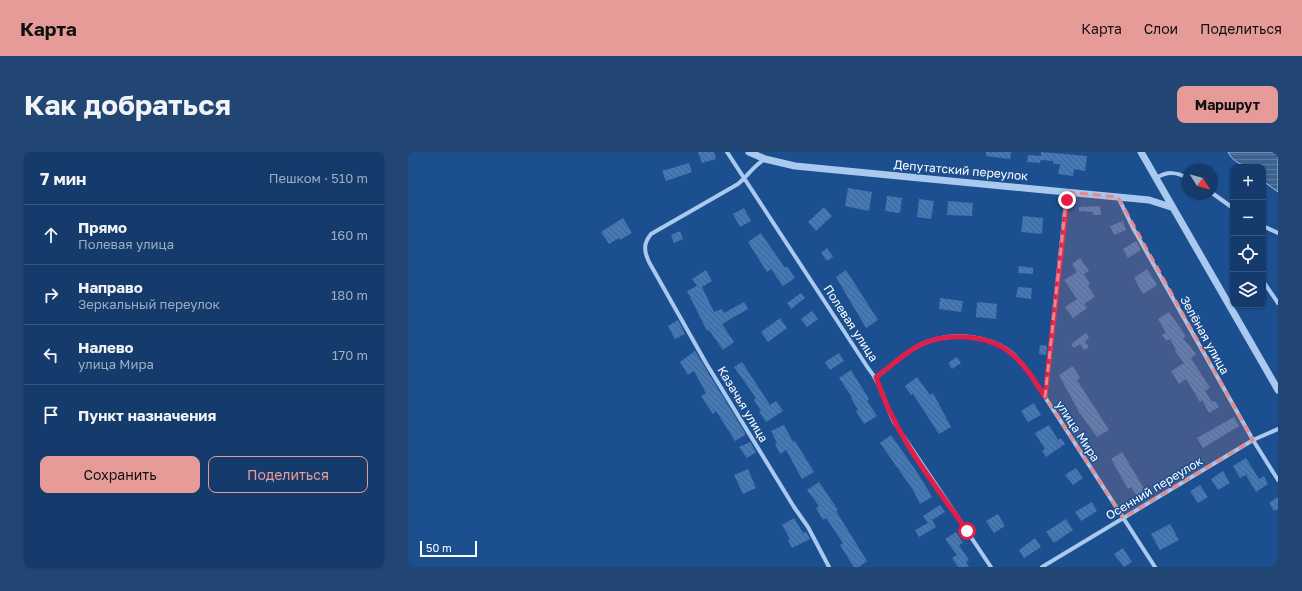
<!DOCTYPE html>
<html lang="ru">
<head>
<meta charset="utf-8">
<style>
  :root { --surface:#143b6b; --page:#214673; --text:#f1f3f6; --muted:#9dadc1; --line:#33557e; --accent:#e69b98 }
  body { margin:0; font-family:"Golos Text",sans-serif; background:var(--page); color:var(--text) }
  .controls { position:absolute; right:12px; top:12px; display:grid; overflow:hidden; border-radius:8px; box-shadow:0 1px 3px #0004 }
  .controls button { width:36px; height:36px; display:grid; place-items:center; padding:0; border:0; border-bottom:1px solid var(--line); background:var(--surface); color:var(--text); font:20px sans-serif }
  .compass { position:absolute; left:774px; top:12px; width:36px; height:36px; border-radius:50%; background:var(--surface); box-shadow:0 1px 3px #0004; rotate:127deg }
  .scale { position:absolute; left:12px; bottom:10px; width:57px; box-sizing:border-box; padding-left:4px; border:2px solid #fff; border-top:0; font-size:11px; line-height:14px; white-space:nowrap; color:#fff; -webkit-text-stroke:3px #1b4f8f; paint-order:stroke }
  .stop { position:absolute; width:12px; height:12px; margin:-9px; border:3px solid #e11d48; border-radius:50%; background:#fff }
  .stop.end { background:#e11d48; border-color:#fff; box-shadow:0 1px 4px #0008 }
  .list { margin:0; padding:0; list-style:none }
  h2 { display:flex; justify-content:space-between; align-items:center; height:52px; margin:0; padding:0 16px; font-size:17px }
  h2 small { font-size:13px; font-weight:400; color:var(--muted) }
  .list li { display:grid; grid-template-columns:26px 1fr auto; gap:12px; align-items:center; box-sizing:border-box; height:60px; padding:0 16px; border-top:1px solid var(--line) }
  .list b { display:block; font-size:15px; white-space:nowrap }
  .list p { margin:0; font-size:13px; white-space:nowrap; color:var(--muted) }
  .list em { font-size:13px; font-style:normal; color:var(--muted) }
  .actions { display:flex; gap:8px; padding:12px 16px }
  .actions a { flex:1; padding:9px 0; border:1px solid var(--accent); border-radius:8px; text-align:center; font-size:14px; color:var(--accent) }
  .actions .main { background:var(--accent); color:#111 }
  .icon { flex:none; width:22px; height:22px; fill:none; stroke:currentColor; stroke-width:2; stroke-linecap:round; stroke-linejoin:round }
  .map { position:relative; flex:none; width:870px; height:415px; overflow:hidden; border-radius:8px }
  header { display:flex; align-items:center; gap:24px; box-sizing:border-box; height:56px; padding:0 20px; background:var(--accent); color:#111 }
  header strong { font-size:19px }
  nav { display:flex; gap:22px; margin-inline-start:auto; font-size:14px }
  .intro { display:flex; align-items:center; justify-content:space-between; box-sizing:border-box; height:96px; padding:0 24px }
  h1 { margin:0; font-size:28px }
  .button { padding:10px 18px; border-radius:8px; background:var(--accent); color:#111; font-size:14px; font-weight:700 }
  main { display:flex; gap:24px; padding:0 24px }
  aside { flex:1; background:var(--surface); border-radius:8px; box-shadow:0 1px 3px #0004 }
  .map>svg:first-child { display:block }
</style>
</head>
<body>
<header>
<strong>Карта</strong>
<nav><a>Карта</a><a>Слои</a><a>Поделиться</a></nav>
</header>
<div class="intro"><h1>Как добраться</h1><a class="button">Маршрут</a></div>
<main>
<aside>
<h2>7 мин<small>Пешком · 510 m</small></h2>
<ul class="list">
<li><svg class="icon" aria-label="ahead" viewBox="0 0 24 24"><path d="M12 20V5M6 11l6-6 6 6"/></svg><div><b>Прямо</b><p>Полевая улица</p></div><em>160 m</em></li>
<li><svg class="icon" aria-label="right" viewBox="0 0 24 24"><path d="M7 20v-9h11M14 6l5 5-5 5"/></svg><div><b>Направо</b><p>Зеркальный переулок</p></div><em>180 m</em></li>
<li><svg class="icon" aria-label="left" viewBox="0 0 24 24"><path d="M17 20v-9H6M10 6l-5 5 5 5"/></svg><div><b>Налево</b><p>улица Мира</p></div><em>170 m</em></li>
<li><svg class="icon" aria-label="arrive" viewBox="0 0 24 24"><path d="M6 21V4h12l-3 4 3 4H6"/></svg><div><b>Пункт назначения</b></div></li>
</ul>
<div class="actions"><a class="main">Сохранить</a><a>Поделиться</a></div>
</aside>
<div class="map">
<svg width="870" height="415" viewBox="0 0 870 415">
  <defs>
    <pattern id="water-rules" width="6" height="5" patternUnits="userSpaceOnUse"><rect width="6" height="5" fill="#3c6290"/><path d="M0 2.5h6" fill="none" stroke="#597aa1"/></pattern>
    <pattern id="building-back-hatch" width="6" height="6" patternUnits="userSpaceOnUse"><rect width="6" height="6" fill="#4478b7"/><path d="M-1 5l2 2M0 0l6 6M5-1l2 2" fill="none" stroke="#486282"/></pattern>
  </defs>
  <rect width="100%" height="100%" fill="#1b4f8f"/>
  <path fill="url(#water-rules)" stroke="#9cc4f0" d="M820,0H870V40L855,29V15C841,15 827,14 820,0Z"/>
  <path fill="url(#building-back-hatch)" d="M290,0H306L308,7L294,11Z
    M578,0H603L602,7L578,4Z
    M633,0L679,4L677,19L666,17L665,24L650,22L652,12H645V9L633,8L632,11L619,10L620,3L633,4Z
    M281,11L284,20L258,29L254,19Z
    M440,36L464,40L461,59L437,54Z
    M479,44L494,46L492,61L477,59Z
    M511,47L526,49L523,67L509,65Z
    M540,49L565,51L564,64L539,63Z
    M692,54L693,63H685V60L671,59V55Z
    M416,55L424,64L408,79L400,70Z
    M336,56L343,69L332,75L325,62Z
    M615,64L635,66L634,82L613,80Z
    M215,66L224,81L212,88L211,86L201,92L193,80Z
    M715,69L718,78L706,83L702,74Z
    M272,79L275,87L266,91L263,83Z
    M353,81L377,116L379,114L387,126L375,134L363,117L359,120L340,90Z
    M728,89L733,98L720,106L715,97Z
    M419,96L425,105L419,109L413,101Z
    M672,106L681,119L676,122L682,132L680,134L687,145L676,152L679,156L665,166L657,155L669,147L656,128L669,120L664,112Z
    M611,114L625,116V122L610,121Z
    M739,117L749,133L735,142L726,126Z
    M298,118L304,129L294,135L306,160L314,157L316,161L336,150L340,157L314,172L326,190L315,198L301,178L299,179L279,139L289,134L284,127Z
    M438,118L470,168L458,176L428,125Z
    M610,135L624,136L623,147L608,145Z
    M393,141L397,146L383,157L379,151Z
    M532,146L555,149L553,160L531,157Z
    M569,150L589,152L588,167L568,165Z
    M404,159L410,167L399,175L393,167Z
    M761,160L778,184L775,186L788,202L783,206L802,236L797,239L804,250L807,249L811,255L801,261L794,248L792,250L778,227L771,232L763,219L776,211L767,199L768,198L762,187L758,189L754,183L758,181L750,167Z
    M372,166L379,176L360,190L353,180Z
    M270,168L277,182L267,187L260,174Z
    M678,181L681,186L677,189L681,195L676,198L672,192L666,196L663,192Z
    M632,193L639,194L638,203L631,202Z
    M287,199L337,281V283L327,289L308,259L305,262L293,244L298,241L286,219L280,223L272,210Z
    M431,201L436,209L422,218L417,210Z
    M549,205L553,211L544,217L540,211Z
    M334,210L362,253L368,249L375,259L358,270L351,260L353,259L346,248L348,246L326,215Z
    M665,214L672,226L669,228L701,278L689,285L671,260L651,223Z
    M443,218L461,247L459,249L469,264L456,272L448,259L450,258L443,246L444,245L431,226Z
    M509,225L522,243L525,241L543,275L531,282L505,242L503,243L497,234Z
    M626,251L633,263L620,270L613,259Z
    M826,265L831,274L795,296L789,286Z
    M376,273L385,290L387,289L406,320L394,327L378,298L372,302L367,292L369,291L363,279Z
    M641,273L650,288L653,286L657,292L638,305L634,299L637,297L627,281Z
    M483,283L511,323L524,345L512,352L505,338L472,291Z
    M342,290L348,300L339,306L331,295Z
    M714,300L737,338L729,344L723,335L720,337L703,307Z
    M838,306L851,327L856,324L860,332L848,340L838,323L832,326L825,314Z
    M668,316L675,326L665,333L657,323Z
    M340,317L348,336L335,342L326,323Z
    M815,319L822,331L810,338L803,327Z
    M411,330L430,358L428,359L459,409L451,415H446L432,393L435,391L418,366L415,368L408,356L411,354L399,338Z
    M792,333L800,345L790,351L782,339Z
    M870,345V357L866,359L861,351Z
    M684,350L689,359L673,369L667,360Z
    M532,353L537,360L524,368L528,375L511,385L507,378L520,371L515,364Z
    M590,362L597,374L586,381L578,369Z
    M386,366L395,381L398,380L402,387L384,396L380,388L382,387L374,373Z
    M658,367L665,378L646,391L638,380Z
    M762,372L771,388L752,398L743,382Z
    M548,380L555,391L551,393L561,408L558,410L561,415H550L544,406L549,403L537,387Z
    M627,386L633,395L616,406L611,398Z
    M715,396L724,410L716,415L706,402Z"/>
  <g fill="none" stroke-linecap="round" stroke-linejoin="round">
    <path stroke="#a9c9ee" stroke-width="4" d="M319,0L460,216C473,231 477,252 486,270L583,415
      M357,7C345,14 340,24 330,32L243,82C235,92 236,99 241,110L298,211L386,355L400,375L421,415
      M748,26C760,19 768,20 780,26
      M659,40L637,245L747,415
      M804,41L825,56
      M710,45L725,76L845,288L870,328
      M855,74L870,81
      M855,129L870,151
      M468,225C484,214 500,197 519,190C546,180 584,183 606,203C618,215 628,230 637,245
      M634,415L845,288L870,277"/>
    <path stroke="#a9c9ee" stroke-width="7" d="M341,0L357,7L387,14L741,48L763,55
      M733,0L870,238"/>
  </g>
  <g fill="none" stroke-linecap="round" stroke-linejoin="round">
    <path stroke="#e11d48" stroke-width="5" d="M559,379C525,330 486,282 468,225C484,214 500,197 519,190C546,181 584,183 606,204C619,215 628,231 637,245L659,48"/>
  </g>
  <path fill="#e88989" fill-opacity="0.2" stroke="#e88989" stroke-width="3" stroke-dasharray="8 5" stroke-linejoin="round" d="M659,40L710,45L845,288L715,366L637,245Z"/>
  <g text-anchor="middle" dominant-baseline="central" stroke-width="3" stroke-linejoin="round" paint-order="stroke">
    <g font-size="12" fill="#fff" stroke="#1b4f8f">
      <text transform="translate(553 18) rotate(5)">Депутатский переулок</text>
      <text transform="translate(443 171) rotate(57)">Полевая улица</text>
      <text transform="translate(797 183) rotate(61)">Зелёная улица</text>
      <text transform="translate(335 252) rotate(59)">Казачья улица</text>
      <text transform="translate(670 279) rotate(57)">улица Мира</text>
      <text transform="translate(746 336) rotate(-31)">Осенний переулок</text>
    </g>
  </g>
</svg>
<div class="controls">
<button>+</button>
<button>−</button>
<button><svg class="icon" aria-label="locate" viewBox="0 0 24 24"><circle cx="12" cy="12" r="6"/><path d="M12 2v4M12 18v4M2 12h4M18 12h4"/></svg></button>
<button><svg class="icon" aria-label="layers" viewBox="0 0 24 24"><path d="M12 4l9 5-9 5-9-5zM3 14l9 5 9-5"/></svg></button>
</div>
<svg class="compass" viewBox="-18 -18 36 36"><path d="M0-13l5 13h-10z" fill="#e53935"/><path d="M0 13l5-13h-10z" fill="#9dadc1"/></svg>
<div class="scale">50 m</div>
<div class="stop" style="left:559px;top:379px"></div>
<div class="stop end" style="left:659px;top:48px"></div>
</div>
</main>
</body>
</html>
